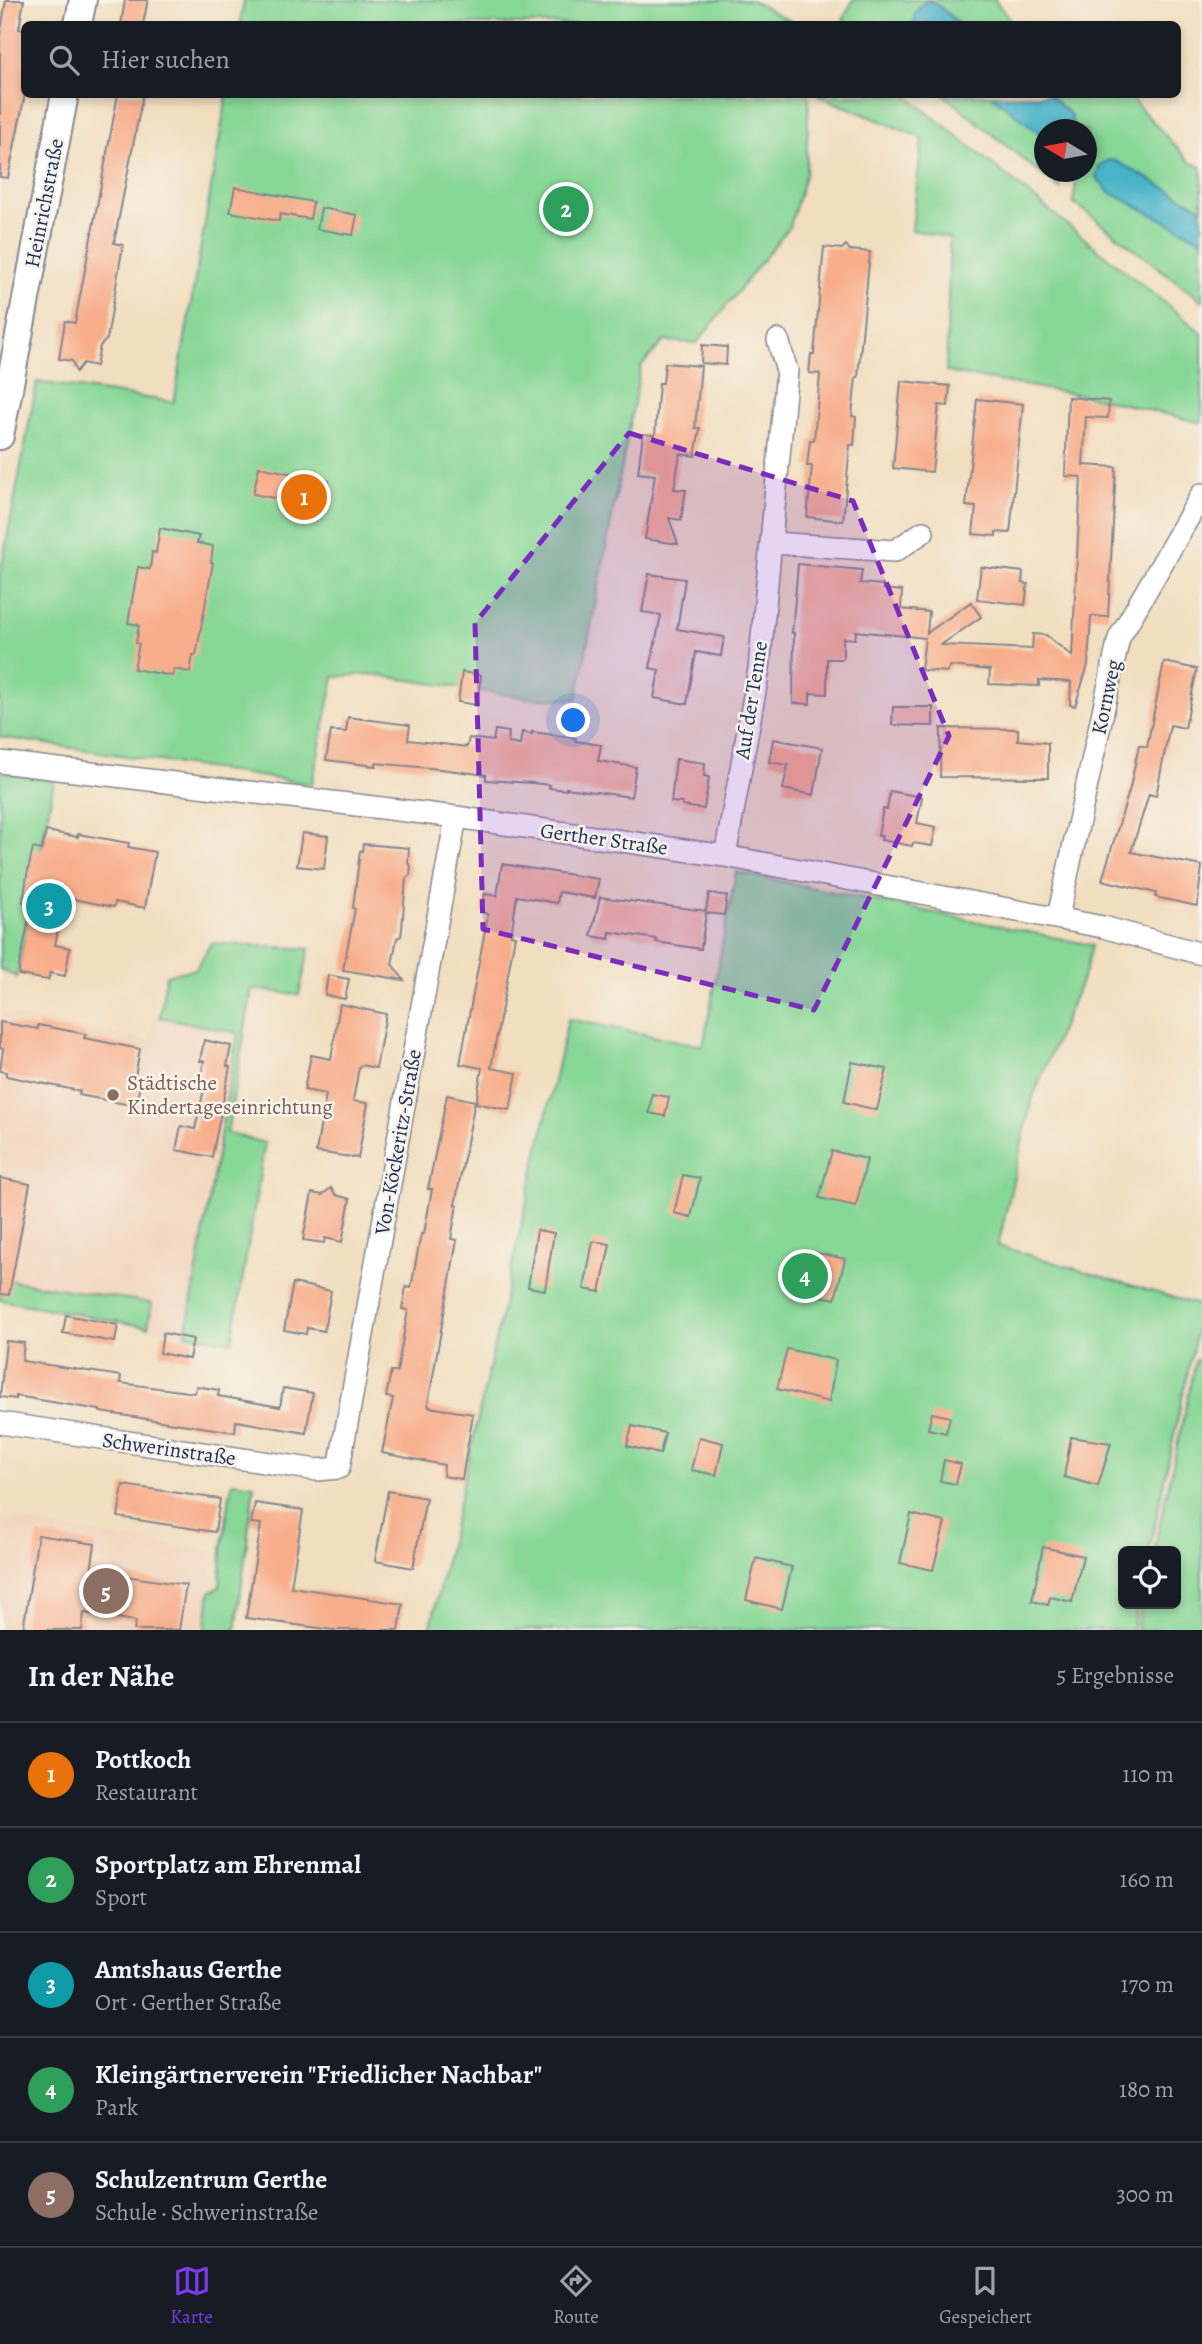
<!DOCTYPE html>
<html lang="de">
<head>
<meta charset="utf-8">
<style>
  :root { --surface:#171b24; --page:#242831; --text:#f1f3f6; --muted:#9ea1a6; --line:#363941; --accent:#7c3aed }
  body { margin:0; font-family:Alegreya,serif; background:var(--page); color:var(--text) }
  .controls { position:absolute; right:21px; bottom:21px; display:grid; overflow:hidden; border-radius:10px; box-shadow:0 4px 10px #0003 }
  .controls button { width:63px; height:63px; display:grid; place-items:center; padding:0; border:0; border-bottom:2px solid var(--line); background:var(--surface); color:var(--text); font:35px sans-serif }
  .compass { position:absolute; left:1034px; top:119px; width:63px; height:63px; border-radius:50%; background:var(--surface); box-shadow:0 4px 10px #0003; rotate:280deg }
  .you { position:absolute; left:574px; top:721px; width:24px; height:24px; margin:-18px; border:5px solid #fff; border-radius:50%; background:#1a73e8; box-shadow:0 0 0 10px #1a73e833 }
  .badge { display:grid; place-items:center; width:46px; height:46px; border-radius:50%; background:var(--accent); color:#fff; font-size:23px; font-weight:700 }
  .pin { position:absolute; translate:-50% -50%; border:4px solid #fff; box-shadow:0 2px 7px #0006 }
  .list { margin:0; padding:0; list-style:none }
  h2 { display:flex; justify-content:space-between; align-items:center; height:91px; margin:0; padding:0 28px; font-size:30px }
  h2 small { font-size:23px; font-weight:400; color:var(--muted) }
  .list li { display:grid; grid-template-columns:46px 1fr auto; gap:21px; align-items:center; box-sizing:border-box; height:105px; padding:0 28px; border-top:2px solid var(--line) }
  .list b { display:block; font-size:26px; white-space:nowrap }
  .list p { margin:0; font-size:23px; white-space:nowrap; color:var(--muted) }
  .list em { font-size:23px; font-style:normal; color:var(--muted) }
  .icon { flex:none; width:38px; height:38px; fill:none; stroke:currentColor; stroke-width:2; stroke-linecap:round; stroke-linejoin:round }
  .map { position:relative; flex:none; width:1202px; height:1630px; overflow:hidden }
  .search { position:absolute; background:var(--surface); box-shadow:0 4px 10px #0003; left:21px; right:21px; top:21px; height:77px; display:flex; align-items:center; gap:18px; box-sizing:border-box; padding:0 24px; border-radius:10px; color:var(--muted); font-size:26px }
  .sheet { height:616px; background:var(--surface) }
  nav { display:flex; justify-content:space-around; align-items:center; box-sizing:border-box; height:98px; border-top:2px solid var(--line); background:var(--surface); font-size:19px; color:var(--muted) }
  nav a { display:grid; justify-items:center; gap:4px }
  nav .on { color:var(--accent) }
  .map>svg:first-child { display:block }
</style>
</head>
<body>
<div class="map">
<svg width="1202" height="1630" viewBox="0 0 1202 1630">
  <rect width="100%" height="100%" fill="#f7f3e8"/>
  <filter id="ink" filterUnits="userSpaceOnUse"><feTurbulence type="fractalNoise" baseFrequency=".0143" numOctaves="2"/><feDisplacementMap in="SourceGraphic" scale="14" xChannelSelector="R" yChannelSelector="G"/><feConvolveMatrix kernelMatrix="1 2 1 2 8 2 1 2 1" color-interpolation-filters="sRGB"/></filter>
  <filter id="wash" filterUnits="userSpaceOnUse"><feTurbulence type="fractalNoise" baseFrequency=".00686" numOctaves="4" result="noise"/><feDisplacementMap in="SourceGraphic" scale="28" xChannelSelector="R" yChannelSelector="G"/><feGaussianBlur stdDeviation="1.57" result="paint"/><feColorMatrix in="noise" values="0 0 0 0 0 0 0 0 0 0 0 0 0 0 0 0 0 1.4 0 .05"/><feComposite in="paint" operator="in"/></filter>
  <g filter="url(#wash)">
    <rect width="100%" height="100%" fill="#f1debf"/>
    <path fill="#f2d5be" d="M0,1012L149,1041L154,1016L238,1033L186,1334L0,1300Z
      M0,1518L212,1552L213,1630H0Z"/>
    <path fill="#87d796" stroke="#51837a" stroke-width="2" d="M244,0H751L796,24H240Z
      M853,0H995L1013,24H850L843,20Z
      M227,95H809L806,172L790,226L697,343L664,341L641,366L577,699L529,698L369,674L334,677L312,784L0,737V575L37,382L174,402Z
      M817,95H906L1202,333V423L1103,399L946,372L950,238L912,230L922,138Z
      M944,95H1128L1191,163L1202,167V301L1073,202L1077,176L1071,172H1086V130H1044V172H1061L1060,189Z
      M0,772L54,781L17,977L0,969Z
      M736,872L1092,945L1085,972L1032,1099L998,1246L1202,1306L1149,1551H1123V1604H1138L1132,1630H430L568,1019L703,1046Z
      M211,943L309,949L299,995L252,989L227,1133L265,1143L232,1342L186,1334L238,1033L160,1017L166,975L196,969Z
      M0,1279L152,1303L148,1327L0,1300Z
      M1196,1360L1202,1361V1630H1136L1142,1604H1176V1551H1154Z
      M232,1482L254,1485L236,1630H205L210,1592L220,1587L222,1550Z"/>
    <path fill="#4ab3c8" stroke="#327193" stroke-width="2" d="M926,1C939,2 949,16 959,24H916C911,15 919,7 926,1Z
      M991,95H1049L1071,115L1073,128L1044,130V137Z
      M1109,160L1116,161L1202,208V240L1109,192L1096,178C1098,168 1100,164 1109,160Z"/>
    <g id="blocks">
      <path fill="#f8ae8b" d="M6,0H24L19,29L24,30L25,94L8,178L0,177V36Z
        M125,0H148L143,24H121Z
        M118,94H143L114,243L123,245L107,339L100,346L96,366L83,363L76,372L72,361L59,359L65,321L75,323Z
        M235,187L313,202L310,219L280,214L279,221L230,212Z
        M321,208L357,215L353,235L317,229Z
        M846,245L850,250L870,252L858,377H856L852,416L856,417L854,445H850L843,521L807,517L812,466H807L810,440H814L820,374L809,373L811,354H814L824,247L842,249Z
        M702,345L727,347L726,365L701,363Z
        M665,363L701,366L695,428H700L695,456L680,454L674,489L686,490L681,520L669,518L678,544L645,539L655,475L638,473L643,434L655,435L659,383H663Z
        M901,381L950,386L948,406L939,405L932,472L893,468Z
        M1068,397L1109,401L1108,418L1086,417L1083,465L1116,467L1108,617L1091,616L1088,665L1075,706L1070,705L1071,682L1039,680V686L989,684L990,670L950,666L947,672L921,670L925,638L856,631L855,639L843,638V659H827V694L810,693V704L793,703L794,633H792L798,564L862,570L860,583L883,585V589L902,591L901,609L929,612L927,633L971,602L981,617L941,645L1032,649L1033,634L1046,635L1072,656L1081,477L1065,476Z
        M977,399L1023,404L1010,533L996,532V536L973,534L976,507L966,506Z
        M259,467L329,481L324,508L253,494Z
        M160,528L199,536L197,543L213,546L211,562L213,563L196,655H193L190,672L174,669L173,676L134,669L139,644L136,643L139,625L128,623L138,567L150,569L152,552L156,553Z
        M981,567L1023,572L1022,583L1028,584L1025,605L977,599Z
        M649,574L685,579L677,629L724,637L721,656L696,652L687,704L654,698L659,670L650,668L661,615L642,612Z
        M1164,662L1197,669L1185,728L1170,725L1156,796L1149,794L1131,852L1202,866L1197,906L1155,897L1156,893L1102,880L1130,788L1139,745L1147,747Z
        M462,672L481,675L477,705L458,702Z
        M893,707H933V726L892,725Z
        M348,717L410,725L408,740L467,747L469,738L493,741L495,730L509,732L508,743L520,745L522,732L532,734V732L576,738L575,741L601,745L598,761L636,767L631,797L566,788V790L549,788L550,785L533,783L486,780V775L440,769L376,763V766L326,760L331,731L346,732Z
        M941,728L1018,729V740L1048,743V778L940,777Z
        M773,739L822,748L814,795L783,789L788,765L769,762Z
        M676,759L705,763L704,776L709,777L704,809L682,806V803L671,802Z
        M890,791L922,797L917,823L936,827L932,846L913,843L912,846L881,840L882,836H878L883,809L887,810Z
        M46,831L78,837V834L129,843L128,847L155,852L145,908L115,902L114,907L68,898L66,910L62,909L55,945L70,948L65,976L50,973L48,980L19,975V967L32,904L23,902L27,875L33,848L42,850Z
        M302,833L328,836L324,869L297,866Z
        M363,844L409,848L408,863L411,866L410,875L406,878L402,929L401,936L397,938L392,964L404,980L343,970L355,909L353,908L360,851H362Z
        M502,864L599,879L595,898L559,892L557,903L517,896L511,935L515,936L491,1068L517,1073L510,1110L476,1103L482,1068L460,1064L488,914L481,912L485,894L497,896Z
        M709,893L727,896L724,915L706,913L701,949L656,942L657,939L610,932L609,939L591,936L600,897L706,911Z
        M328,975L349,979L345,999L325,995Z
        M340,1004L386,1014L376,1068L361,1065L359,1067L353,1101L368,1103L358,1158L316,1152L326,1094L304,1090L311,1055L331,1059Z
        M0,1022L38,1029V1025L86,1034L84,1038L140,1049L135,1077L141,1078L136,1106L79,1095L80,1091L6,1076V1072L0,1071L3,1049L0,1048Z
        M204,1040L231,1046L227,1066L230,1067L212,1157L176,1150L181,1126L195,1129L205,1085L200,1084L204,1061H200Z
        M852,1062L887,1069L877,1110L844,1102Z
        M652,1094L669,1097L665,1116L649,1113Z
        M447,1095L475,1101L455,1205H457L451,1239L457,1240L428,1404L429,1407L473,1414L462,1479L443,1476L444,1465L382,1453L393,1398L386,1397L391,1371L397,1372L408,1310L402,1309L406,1287L411,1288L421,1234H424L432,1189H428Z
        M832,1151L867,1159L856,1206L819,1198Z
        M683,1175L700,1178L691,1217L674,1213Z
        M0,1178L30,1184L9,1295L0,1294Z
        M331,1188L336,1195L350,1199L342,1242L325,1238L324,1243L303,1240L312,1193L322,1195Z
        M537,1230L554,1233L545,1290L528,1287Z
        M593,1241L610,1244L600,1292L584,1289Z
        M805,1250L845,1259L835,1299L797,1291Z
        M293,1283L331,1291L324,1331L307,1328L306,1334L284,1330Z
        M66,1315L118,1325L115,1342L63,1333Z
        M163,1333L193,1339L189,1359L160,1353Z
        M6,1341L24,1343L22,1361L121,1376L120,1383L195,1393L196,1386L219,1390L218,1396L280,1407L283,1388L313,1393L306,1433L236,1421L235,1432L100,1412V1410L16,1396V1399L0,1397Z
        M787,1349L836,1360L829,1402L777,1389Z
        M932,1413L950,1417L946,1433L928,1429Z
        M632,1426L665,1433L660,1454L627,1446Z
        M699,1437L723,1443L716,1475L691,1470Z
        M1071,1437L1111,1443L1098,1486L1064,1477Z
        M944,1460L961,1464L956,1484L940,1481Z
        M123,1485L220,1499L215,1532L118,1517Z
        M388,1491L426,1498L413,1568L375,1561Z
        M255,1503L303,1510L291,1587L403,1604L399,1630H333L246,1618L261,1524L251,1523Z
        M911,1514L945,1522L933,1570L900,1563Z
        M38,1535L95,1544L91,1571L186,1585L179,1630H134L136,1621L84,1613L82,1630H23Z
        M1043,1547L1083,1556L1072,1602L1050,1597L1048,1605L1032,1601Z
        M756,1558L792,1567L782,1609L746,1600Z"/>
    </g>
  </g>
  <g filter="url(#ink)">
    <use href="#blocks" fill-opacity="0" stroke="#86868e" stroke-width="2"/>
    <g fill="none" stroke-linecap="round" stroke-linejoin="round">
      <defs>
        <path id="minor" d="M772,543L895,551L923,532
          M0,762L456,817L725,856L1103,927L1202,954
          M725,856L759,669L787,371L778,340
          M1058,917L1119,638L1202,494
          M0,1423L317,1470L339,1468L456,817"/>
        <path id="tertiary" d="M78,24L83,0
          M0,436L65,94"/>
      </defs>
      <use href="#minor" stroke="#86868e" stroke-width="24"/>
      <use href="#tertiary" stroke="#86868e" stroke-width="30"/>
      <use href="#minor" stroke="#fff" stroke-width="21"/>
      <use href="#tertiary" stroke="#fff" stroke-width="26"/>
    </g>
  </g>
  <path fill="#7b2cbf" fill-opacity="0.2" stroke="#7b2cbf" stroke-width="5" stroke-dasharray="14 9" stroke-linejoin="round" d="M629,433L853,501L949,736L814,1010L483,929L475,623Z"/>
  <circle fill="#8d6e63" stroke="#f7f3e8" stroke-width="2.5" cx="113" cy="1095" r="7"/>
  <g text-anchor="middle" dominant-baseline="central" stroke-width="5" stroke-linejoin="round" paint-order="stroke">
    <g font-size="21" fill="#1b2f5e" stroke="#f7f3e8">
      <text transform="translate(44 203) rotate(-79)">Heinrichstraße</text>
      <text transform="translate(1106 697) rotate(-78)">Kornweg</text>
      <text transform="translate(751 700) rotate(-81)">Auf der Tenne</text>
      <text transform="translate(604 839) rotate(8)">Gerther Straße</text>
      <text transform="translate(398 1142) rotate(-80)">Von-Köckeritz-Straße</text>
      <text transform="translate(169 1449) rotate(8)">Schwerinstraße</text>
    </g>
    <g font-size="21" fill="#785e54" stroke="#f7f3e8" text-anchor="start">
      <text x="127" y="1083">Städtische<tspan x="127" dy="24">Kindertageseinrichtung</tspan></text>
    </g>
  </g>
</svg>
<div class="controls">
<button><svg class="icon" aria-label="locate" viewBox="0 0 24 24"><circle cx="12" cy="12" r="6"/><path d="M12 2v4M12 18v4M2 12h4M18 12h4"/></svg></button>
</div>
<svg class="compass" viewBox="-18 -18 36 36"><path d="M0-13l5 13h-10z" fill="#e53935"/><path d="M0 13l5-13h-10z" fill="#9ea1a6"/></svg>
<div class="you"></div>
<div class="pin badge" style="left:304px;top:497px;background:#e8710a">1</div>
<div class="pin badge" style="left:566px;top:209px;background:#2e9e5b">2</div>
<div class="pin badge" style="left:49px;top:906px;background:#0f9aa8">3</div>
<div class="pin badge" style="left:805px;top:1276px;background:#2e9e5b">4</div>
<div class="pin badge" style="left:106px;top:1591px;background:#8d6e63">5</div>
<div class="search"><svg class="icon" aria-label="search" viewBox="0 0 24 24"><circle cx="10" cy="10" r="6"/><path d="M15 15l6 6"/></svg>Hier suchen</div>
</div>
<section class="sheet">
<h2>In der Nähe<small>5 Ergebnisse</small></h2>
<ul class="list">
<li><span class="badge" style="background:#e8710a">1</span><div><b>Pottkoch</b><p>Restaurant</p></div><em>110 m</em></li>
<li><span class="badge" style="background:#2e9e5b">2</span><div><b>Sportplatz am Ehrenmal</b><p>Sport</p></div><em>160 m</em></li>
<li><span class="badge" style="background:#0f9aa8">3</span><div><b>Amtshaus Gerthe</b><p>Ort · Gerther Straße</p></div><em>170 m</em></li>
<li><span class="badge" style="background:#2e9e5b">4</span><div><b>Kleingärtnerverein &quot;Friedlicher Nachbar&quot;</b><p>Park</p></div><em>180 m</em></li>
<li><span class="badge" style="background:#8d6e63">5</span><div><b>Schulzentrum Gerthe</b><p>Schule · Schwerinstraße</p></div><em>300 m</em></li>
</ul>
</section>
<nav>
<a class="on"><svg class="icon" aria-label="map" viewBox="0 0 24 24"><path d="M3 6l6-2 6 2 6-2v14l-6 2-6-2-6 2zM9 4v14M15 6v14"/></svg>Karte</a>
<a><svg class="icon" aria-label="directions" viewBox="0 0 24 24"><path d="M12 3l9 9-9 9-9-9zM9 14v-3h6M13 9l2 2-2 2"/></svg>Route</a>
<a><svg class="icon" aria-label="saved" viewBox="0 0 24 24"><path d="M7 4h10v16l-5-4-5 4z"/></svg>Gespeichert</a>
</nav>
</body>
</html>
